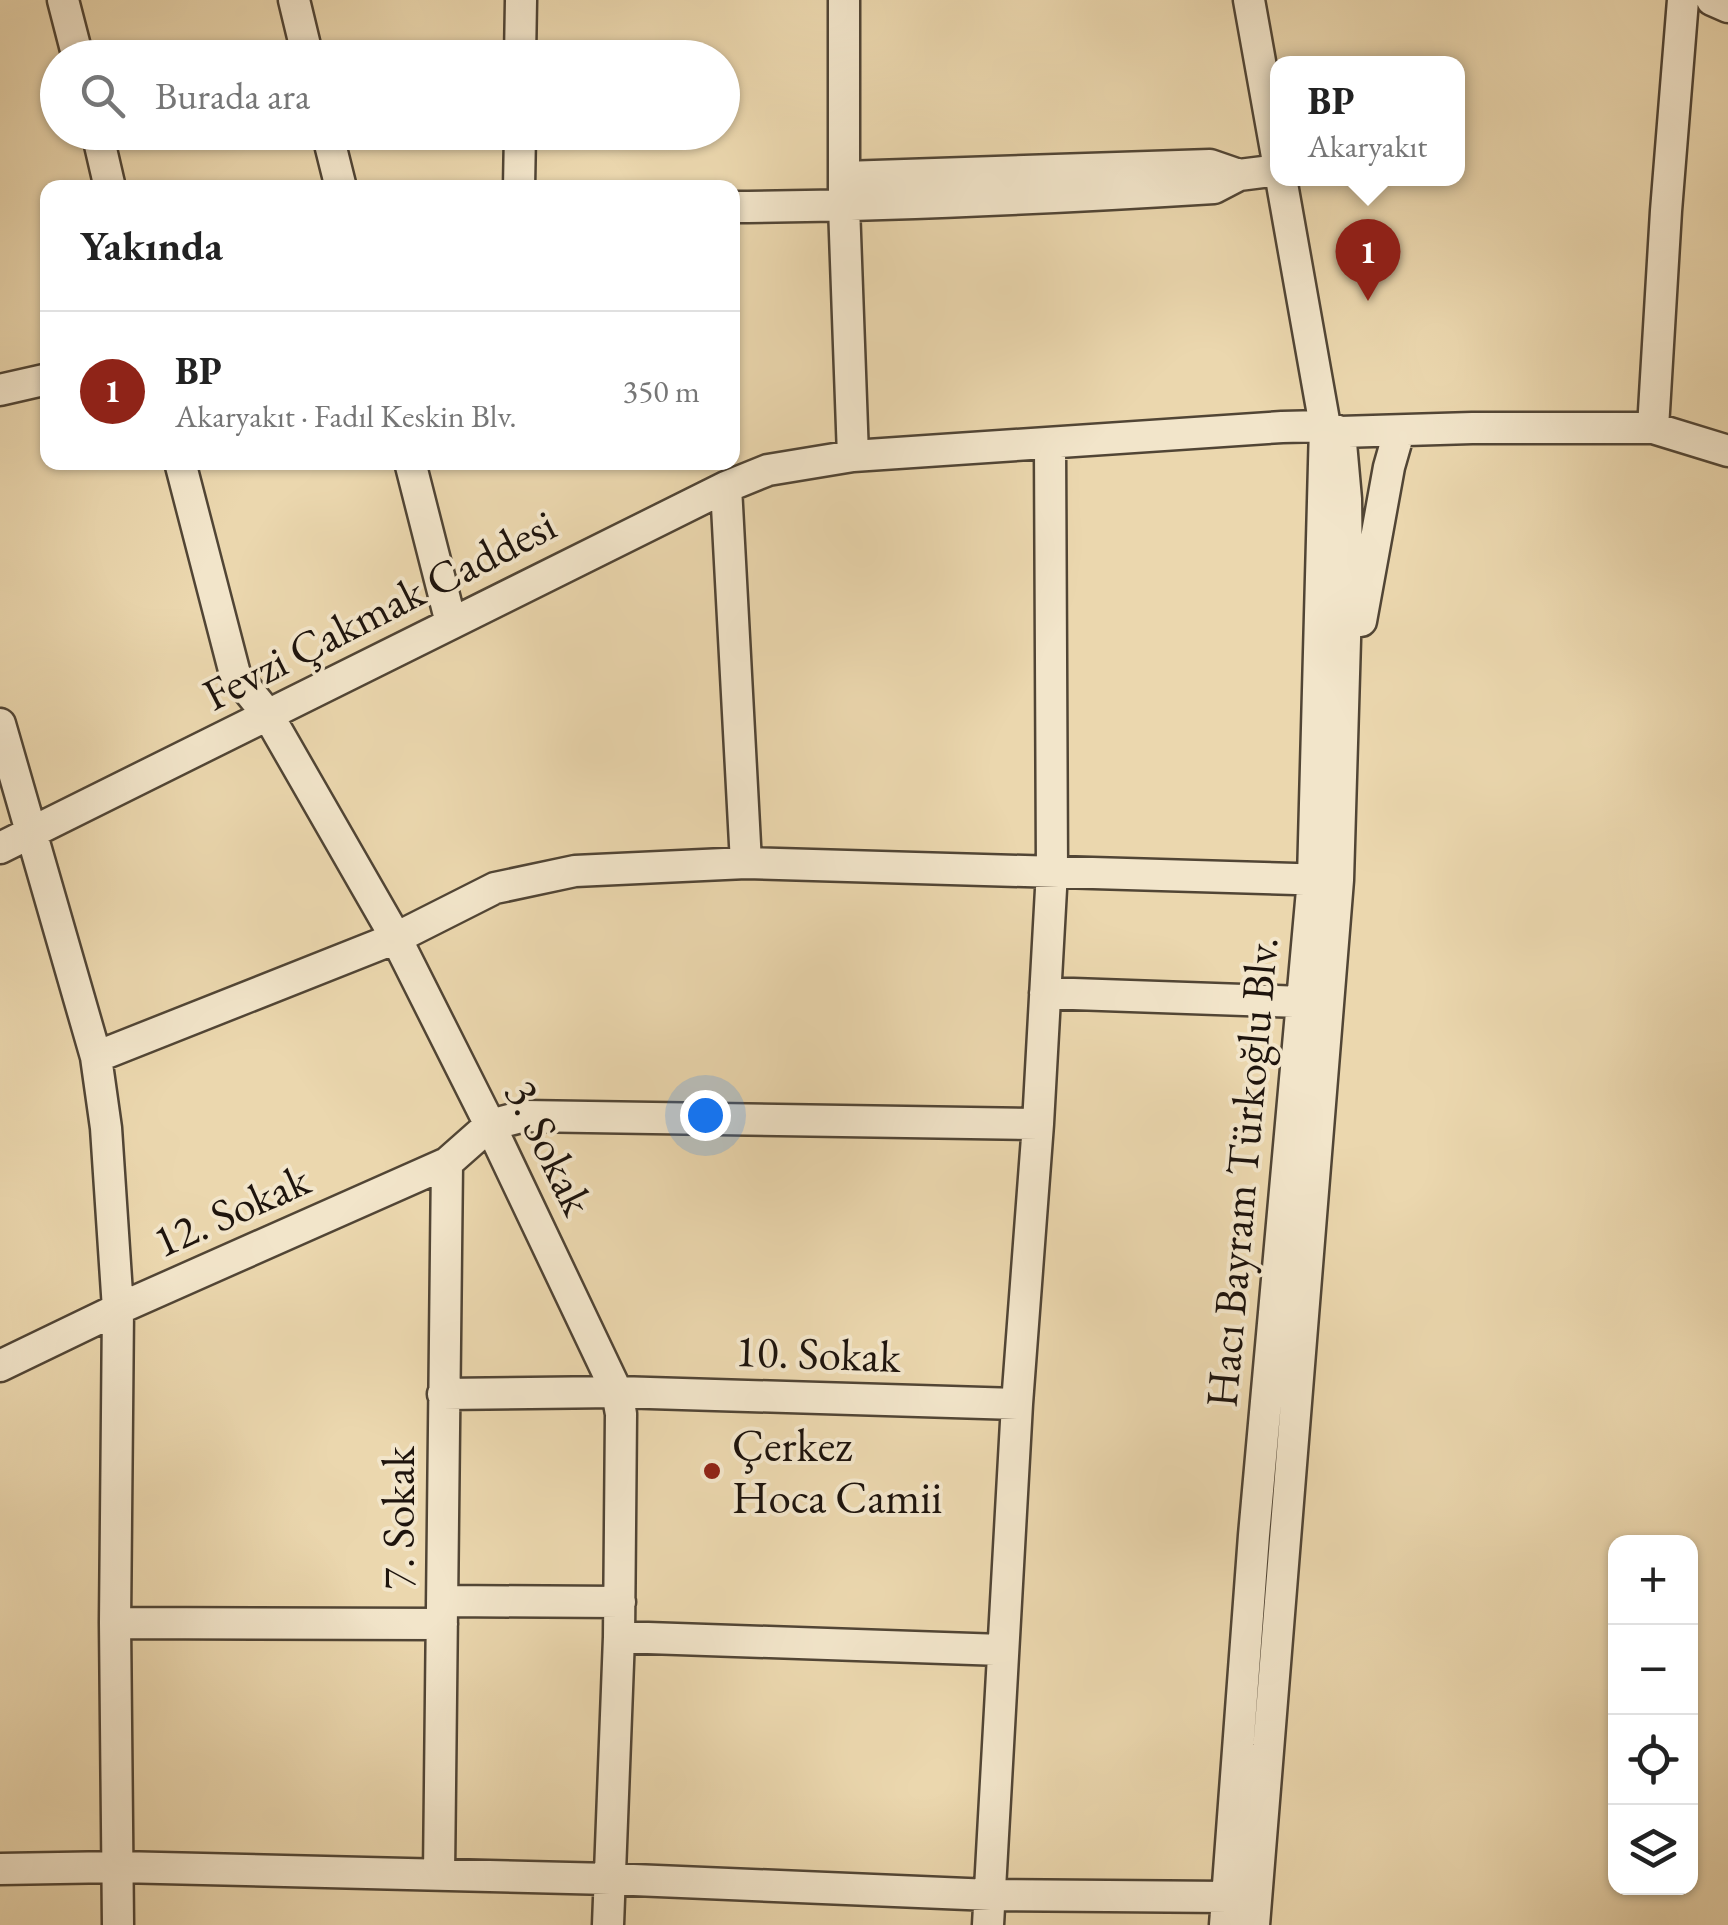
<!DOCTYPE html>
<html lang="tr">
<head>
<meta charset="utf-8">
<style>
  :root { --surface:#fff; --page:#f2f2f2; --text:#222; --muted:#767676; --line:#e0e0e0; --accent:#8f2418 }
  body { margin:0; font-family:"EB Garamond",serif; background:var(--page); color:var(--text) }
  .controls { position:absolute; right:30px; bottom:30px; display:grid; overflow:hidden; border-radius:20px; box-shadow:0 2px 8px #0004 }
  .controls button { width:90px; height:90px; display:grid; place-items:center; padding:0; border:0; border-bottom:2px solid var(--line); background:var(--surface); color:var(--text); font:50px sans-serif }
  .you { position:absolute; left:705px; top:1115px; width:35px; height:35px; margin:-25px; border:8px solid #fff; border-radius:50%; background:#1a73e8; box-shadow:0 0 0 15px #1a73e833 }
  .badge { display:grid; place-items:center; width:65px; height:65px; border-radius:50%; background:var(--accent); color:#fff; font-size:32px; font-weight:700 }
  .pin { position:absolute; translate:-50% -82px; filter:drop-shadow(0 2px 5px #0008) }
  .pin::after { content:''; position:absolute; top:52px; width:35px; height:30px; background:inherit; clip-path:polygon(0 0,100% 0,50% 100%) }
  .popup { position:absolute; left:1270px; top:56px; width:195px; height:130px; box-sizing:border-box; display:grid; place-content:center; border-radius:20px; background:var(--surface); filter:drop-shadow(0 2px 8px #0005); font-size:32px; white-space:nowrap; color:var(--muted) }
  .popup b { font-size:38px; color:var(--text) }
  .popup::after { content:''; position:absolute; left:50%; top:100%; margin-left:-20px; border:20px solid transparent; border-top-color:var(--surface) }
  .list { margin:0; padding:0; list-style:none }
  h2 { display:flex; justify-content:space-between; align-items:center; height:130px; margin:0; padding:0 40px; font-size:42px }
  h2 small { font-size:32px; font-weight:400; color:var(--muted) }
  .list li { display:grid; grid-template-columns:65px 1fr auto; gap:30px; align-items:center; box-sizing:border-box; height:160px; padding:0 40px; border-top:2px solid var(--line) }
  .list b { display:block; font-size:38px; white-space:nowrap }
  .list p { margin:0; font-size:32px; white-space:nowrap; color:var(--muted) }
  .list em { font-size:32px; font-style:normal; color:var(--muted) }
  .icon { flex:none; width:55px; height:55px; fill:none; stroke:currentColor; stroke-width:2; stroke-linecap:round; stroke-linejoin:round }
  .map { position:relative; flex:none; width:1728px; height:1925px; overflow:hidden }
  .search { position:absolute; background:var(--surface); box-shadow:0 2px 8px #0004; left:40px; top:40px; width:700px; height:110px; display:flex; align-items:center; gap:25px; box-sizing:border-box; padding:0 35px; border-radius:55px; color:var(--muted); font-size:38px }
  .panel { position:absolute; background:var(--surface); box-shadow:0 2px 8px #0004; left:40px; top:180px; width:700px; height:290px; border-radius:20px }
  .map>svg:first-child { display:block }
</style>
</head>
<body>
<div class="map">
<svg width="1728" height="1925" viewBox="0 0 1728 1925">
  <rect width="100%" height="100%" fill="#ebd7ae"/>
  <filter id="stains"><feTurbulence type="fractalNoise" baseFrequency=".002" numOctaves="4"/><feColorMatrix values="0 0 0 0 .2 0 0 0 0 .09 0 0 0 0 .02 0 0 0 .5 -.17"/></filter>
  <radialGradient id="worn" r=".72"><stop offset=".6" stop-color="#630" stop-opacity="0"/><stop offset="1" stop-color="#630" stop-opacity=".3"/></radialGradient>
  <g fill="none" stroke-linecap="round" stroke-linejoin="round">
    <defs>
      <path id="minor" d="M63,0L78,58
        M294,0L308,58
        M844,0V206L853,456
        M1249,0L1278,162
        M1712,0L1728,7
        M520,58L521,0
        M97,132L110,188
        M327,132L341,188
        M844,177L1210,165L1239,175
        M519,188L520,132
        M732,207C893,206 1053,198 1214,188L1239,175L1278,170
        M0,390L48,379
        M1653,428L1666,211L1683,0
        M180,462L235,674L268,715L396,938L490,1125L617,1392L621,1414L619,1637L608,1925
        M410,462L451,623
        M726,487L746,863
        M1361,621L1389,467L1399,432
        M0,724L96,1057L106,1128L118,1309L115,1623L118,1925
        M0,848L726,487L768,470L853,456L1282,427L1325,426L1340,432L1472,428H1653L1728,451
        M1045,993L1302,1002
        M96,1057L396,938L495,888L575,871L746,863L1330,880
        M0,1366L118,1309L447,1163L490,1125L525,1116L1038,1124
        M443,1394L617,1392L1017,1404
        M442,1601L620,1602
        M115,1623L442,1624
        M619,1637L1002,1650
        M0,1869L118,1867L610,1879L991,1895L1228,1897
        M439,1874L447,1163
        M988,1925L1017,1404L1038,1124L1052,871L1050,445
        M1225,1925L1254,1535L1313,879L1325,426L1281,178
        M1254,1925L1338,880L1347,571L1346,499L1341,443"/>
    </defs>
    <use href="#minor" stroke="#514535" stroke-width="35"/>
    <use href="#minor" stroke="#f2e5ca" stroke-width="30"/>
  </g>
  <circle fill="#8f2418" stroke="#f2e5ca" stroke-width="4" cx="712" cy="1471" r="10"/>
  <g text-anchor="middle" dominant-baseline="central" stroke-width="8" stroke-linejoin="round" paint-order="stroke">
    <g font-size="45" fill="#1e140d" stroke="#f2e5ca">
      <text transform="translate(379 609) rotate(-27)">Fevzi Çakmak Caddesi</text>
      <text transform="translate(550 1147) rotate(64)">3. Sokak</text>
      <text transform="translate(1241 1172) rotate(-85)">Hacı Bayram Türkoğlu Blv.</text>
      <text transform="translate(231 1210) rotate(-24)">12. Sokak</text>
      <text transform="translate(818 1353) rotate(2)">10. Sokak</text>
      <text transform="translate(398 1518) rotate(-90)">7. Sokak</text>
    </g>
    <g font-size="45" fill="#1e140d" stroke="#f2e5ca" text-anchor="start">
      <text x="732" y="1445">Çerkez<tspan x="732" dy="52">Hoca Camii</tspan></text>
    </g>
  </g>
  <rect width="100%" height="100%" filter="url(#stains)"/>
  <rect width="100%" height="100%" fill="url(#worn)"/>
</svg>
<div class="controls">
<button>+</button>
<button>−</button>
<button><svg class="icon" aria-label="locate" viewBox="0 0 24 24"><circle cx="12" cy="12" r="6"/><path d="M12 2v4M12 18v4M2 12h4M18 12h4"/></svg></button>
<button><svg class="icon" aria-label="layers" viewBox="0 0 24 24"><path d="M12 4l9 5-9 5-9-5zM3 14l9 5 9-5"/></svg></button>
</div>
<div class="you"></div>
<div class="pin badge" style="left:1368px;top:301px">1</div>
<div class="popup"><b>BP</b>Akaryakıt</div>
<div class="search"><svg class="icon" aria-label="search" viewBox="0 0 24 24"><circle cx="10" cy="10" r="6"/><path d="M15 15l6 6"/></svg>Burada ara</div>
<section class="panel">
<h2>Yakında<small></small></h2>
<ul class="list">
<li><span class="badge">1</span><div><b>BP</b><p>Akaryakıt · Fadıl Keskin Blv.</p></div><em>350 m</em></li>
</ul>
</section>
</div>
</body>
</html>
